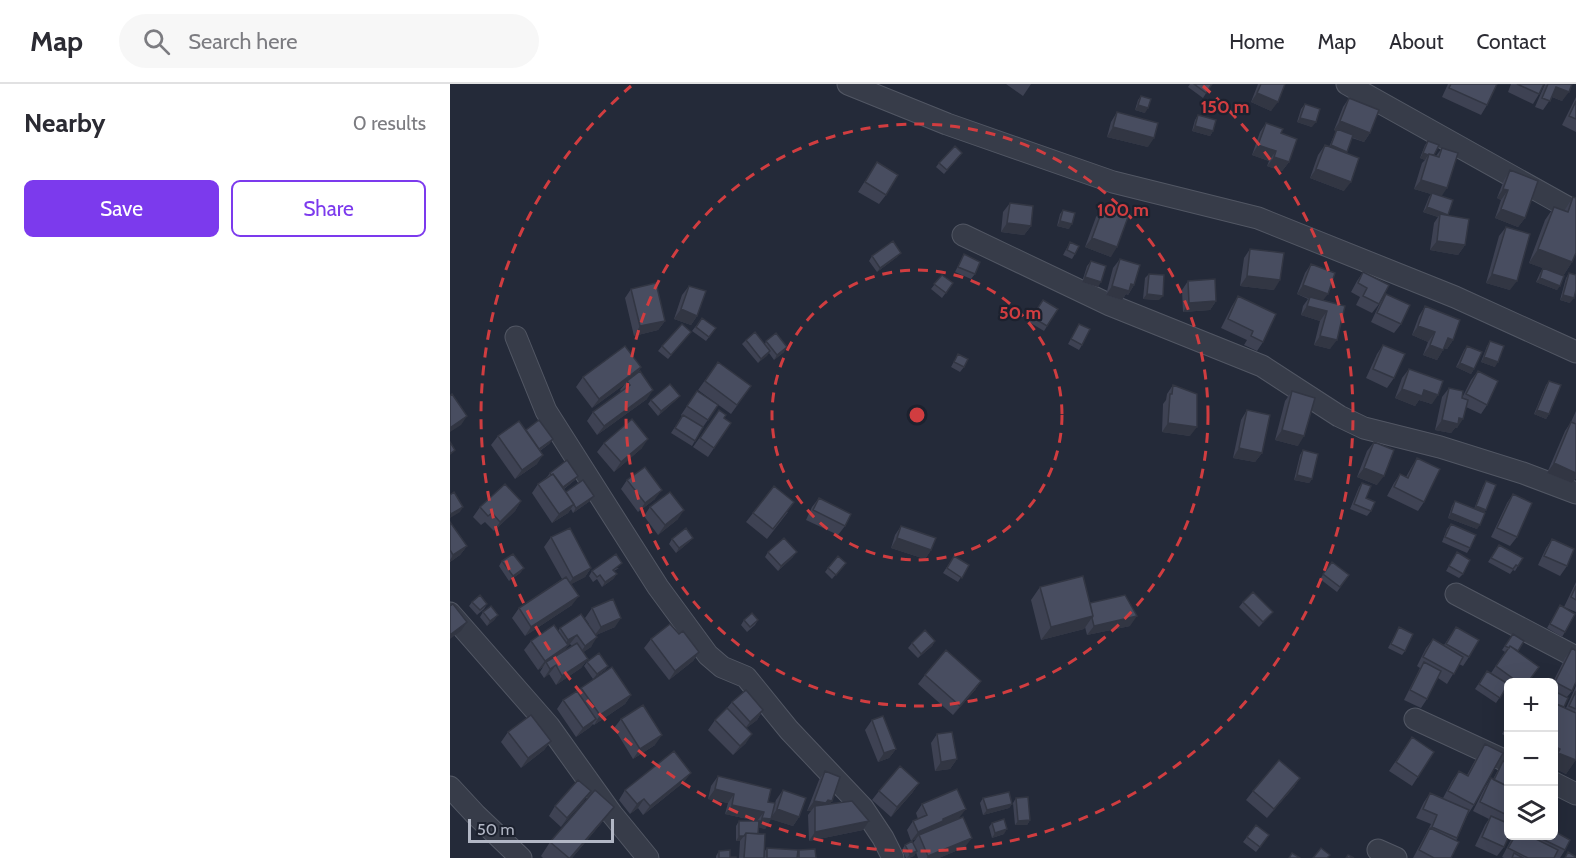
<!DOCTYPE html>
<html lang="en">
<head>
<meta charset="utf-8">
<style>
  :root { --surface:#fff; --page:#f7f7f7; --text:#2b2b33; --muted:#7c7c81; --line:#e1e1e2; --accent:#7c3aed }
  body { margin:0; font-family:Cabin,sans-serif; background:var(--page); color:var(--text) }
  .controls { position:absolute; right:18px; bottom:18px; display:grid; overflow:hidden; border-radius:9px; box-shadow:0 6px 24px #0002 }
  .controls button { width:54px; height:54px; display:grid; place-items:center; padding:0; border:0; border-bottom:2px solid var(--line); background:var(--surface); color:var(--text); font:30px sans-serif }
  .scale { position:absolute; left:18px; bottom:15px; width:146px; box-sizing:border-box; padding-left:6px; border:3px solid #b2b7c5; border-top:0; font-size:16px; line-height:21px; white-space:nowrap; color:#b2b7c5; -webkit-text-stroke:4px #1c212e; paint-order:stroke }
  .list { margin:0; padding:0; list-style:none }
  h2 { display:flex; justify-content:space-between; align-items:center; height:78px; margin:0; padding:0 24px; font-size:26px }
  h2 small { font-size:20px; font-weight:400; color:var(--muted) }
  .actions { display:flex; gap:12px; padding:18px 24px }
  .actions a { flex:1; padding:14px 0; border:2px solid var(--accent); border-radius:9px; text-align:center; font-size:21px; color:var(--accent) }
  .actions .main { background:var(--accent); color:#fff }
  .icon { flex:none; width:33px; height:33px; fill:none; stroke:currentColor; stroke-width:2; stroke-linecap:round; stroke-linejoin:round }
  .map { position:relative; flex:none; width:1126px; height:774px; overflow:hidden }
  header { display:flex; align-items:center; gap:36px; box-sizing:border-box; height:84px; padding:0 30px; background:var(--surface); border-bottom:2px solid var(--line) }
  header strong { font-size:28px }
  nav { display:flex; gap:33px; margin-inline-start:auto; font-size:21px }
  .search { width:420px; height:54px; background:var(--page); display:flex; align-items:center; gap:15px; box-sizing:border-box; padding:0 21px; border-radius:33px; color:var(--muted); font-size:22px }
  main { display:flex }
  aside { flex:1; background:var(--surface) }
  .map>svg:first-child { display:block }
</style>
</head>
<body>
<header>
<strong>Map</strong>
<div class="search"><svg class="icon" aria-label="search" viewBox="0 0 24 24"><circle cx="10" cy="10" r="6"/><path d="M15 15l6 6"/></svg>Search here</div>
<nav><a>Home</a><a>Map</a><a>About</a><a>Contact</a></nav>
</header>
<main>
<aside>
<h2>Nearby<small>0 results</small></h2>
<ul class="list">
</ul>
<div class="actions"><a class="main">Save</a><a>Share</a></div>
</aside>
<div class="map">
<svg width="1126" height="774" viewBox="0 0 1126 774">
  <rect width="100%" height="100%" fill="#242a39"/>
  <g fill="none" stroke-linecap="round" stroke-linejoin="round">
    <defs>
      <path id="minor" d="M398,0L497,40L663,98L808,134L1005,213L1126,268
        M897,0L1126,128
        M513,151L660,221L812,282L889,332L914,344L990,363L1073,389L1126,409
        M66,253L96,327L208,503L258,571L272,583L296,593L339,646L413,724L433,754L443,774
        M1006,510L1126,573
        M0,529L99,642L162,730L198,774
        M965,635L1058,678
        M1104,699L1126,710
        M0,703L25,730L71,774
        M928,766L946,774"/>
    </defs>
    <use href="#minor" stroke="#525764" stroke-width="23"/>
    <use href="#minor" stroke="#373c49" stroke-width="21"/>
  </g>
  <path fill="#3e4253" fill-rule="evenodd" d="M556,0H581L573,12Z
    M740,0H762L753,14L738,3Z
    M808,0H835L821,27L801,18Z
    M998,0H1047L1037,21L1031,31L992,13Z
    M1061,0H1094L1089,10L1083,20L1058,8Z
    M1095,0H1122L1112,17L1102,13L1093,26L1085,23Z
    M691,12L695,29L685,26L688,16Z
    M1126,13V48L1112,41Z
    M899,14L920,49L914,58L902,54L896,69L894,107L860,94L868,71L875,61L879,63L886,47L884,46L893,23Z
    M855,20L862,43L847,38L851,25Z
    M667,28L698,63L657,53L661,38Z
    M748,31L763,47L760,52L742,47L745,36Z
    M816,39L831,49L839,78L832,87L817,82L819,77L802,71L810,48Z
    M978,57L984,71L986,72L992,64V112L998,131L1015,161L1008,171L980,166L984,139L988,133L973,128L979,113L981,110L964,105L972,79L975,76L970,74L975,61Z
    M509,73L494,90L486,83L489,79Z
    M427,78L436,111L429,120L408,108Z
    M1060,86L1075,134L1068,143L1045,134L1051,116L1047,114L1054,96Z
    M1123,113L1122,178L1113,192L1107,206L1086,198L1090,189L1093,184L1079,179L1095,136L1104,123L1114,127Z
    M560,119L581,142L574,151L551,148L553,128Z
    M653,124L661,173L635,163L646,133Z
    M613,126L619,145L607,142L610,130Z
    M1056,143L1060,206L1036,199L1049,152Z
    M620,158L625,170L622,175L613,171Z
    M800,165L824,206L790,202L794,174Z
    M514,170L525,190L521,195L505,188Z
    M422,172L447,173L427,188L419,177Z
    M670,175L684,201L678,211L676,210L672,216L656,211L663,184Z
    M641,177L648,203L632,198L637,182Z
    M861,180L873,216L895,222L880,265L864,261L870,237L851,231L853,222L858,215L847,210L855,189Z
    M913,188L929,220L922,229L906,221L910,213L901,208L907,197Z
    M1119,189L1120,219L1110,216L1116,194Z
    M699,190L709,216L693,215L695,194Z
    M492,191L503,199L492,214L481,205Z
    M738,197L766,217L760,226L733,228L732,206Z
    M239,202L247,232L241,241L224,235L232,211Z
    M181,205L215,237L208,246L184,252L175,214Z
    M936,210L951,240L944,249L921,238L930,219Z
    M788,212L813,258L807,267L794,261L797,256L771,244L782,222Z
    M593,216L608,225L594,247L579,238Z
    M975,222L1003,256L997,265L994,264L987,276L973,271L978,258L962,251L969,232Z
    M252,234L266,244L256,257L242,247Z
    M629,240L632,261L629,266L618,260Z
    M241,248L218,275L208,267L212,262Z
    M296,256L315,260L316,257L334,268L324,276L319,269L308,279L292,260Z
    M1040,257L1045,283L1031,278L1037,262Z
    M933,261L944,294L937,304L916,294L927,270Z
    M1017,262L1024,285L1021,290L1006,283L1014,266Z
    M508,270L514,283L510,288L501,283Z
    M268,278L301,302L281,330L248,306Z
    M191,283L187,290L197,315L147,351L137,337L143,328L171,307L170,306L175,300L142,324L126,303L133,293Z
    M959,285L982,320L969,316L965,322L945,314L952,294Z
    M1028,287L1037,321L1031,330L1016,323L1007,344H1005L1001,349L985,346L992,313L999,304L1012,314L1021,296Z
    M1099,297V330L1096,335L1084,330L1096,301Z
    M723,301L740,352L712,348L713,320L716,316L717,310Z
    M247,307L268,321L253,343L242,362L221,349L232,332L231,331Z
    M842,307L848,362L825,356L835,317Z
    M230,312L226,316L208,332L198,320L201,316Z
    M269,326L274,334L281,339L258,373L243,363Z
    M797,326L812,369L805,378L783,374L791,336Z
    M1126,327V394L1122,399L1097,389L1115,347L1121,338Z
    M76,346L103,355L99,360L90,367L87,380L65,395L41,361L48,352Z
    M924,358L927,401L907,393L917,367Z
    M154,359L192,364L164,388L147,368Z
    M853,366L862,395L859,399L844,396L850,371Z
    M967,374L974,418L968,427L937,412L944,399L950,390L956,393L961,384Z
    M100,389L128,392L125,396L114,405L116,408L140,417L123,429L121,425L118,429L102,439L82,409L88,400L97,393Z
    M177,396L205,415L188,428L171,405Z
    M1036,397L1034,429L1027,445L998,434L1002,422L1005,417L1024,425L1033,402Z
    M912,399L916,414L921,427L917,432L900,425L909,403Z
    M1063,410L1067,453L1060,462L1041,453L1057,419Z
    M369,414L395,442L388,451L356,436L362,423Z
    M71,417L65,427L44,447L35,438L31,441L23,433L30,423Z
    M200,423L228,435L208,451L194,432Z
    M338,428L317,455L296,438L303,429Z
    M0,438L17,462L10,471L0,478Z
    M1001,440L1020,464L1017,469L992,458L997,445Z
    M451,442L481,466L475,475L441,464L445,451Z
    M101,453L141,484L135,493L121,500L122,521L75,552L62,534L69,524L112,495L94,463Z
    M243,454L239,458L226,469L219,460L222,455Z
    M1102,455L1117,482L1110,492L1088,481L1096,464Z
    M1049,461L1068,482L1065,487L1063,486L1060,490L1038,478Z
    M318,468L343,473L328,487L315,473Z
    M1007,468L1013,490L1009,494L996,487Z
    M504,472L519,481L508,498L493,489Z
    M52,477L74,484L70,489L59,497L49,482Z
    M882,478L899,491L887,508L870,495Z
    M396,479L382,495L375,488L378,484Z
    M169,484L164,487L167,490L163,495L152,503L147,495L143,498L139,492L142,487Z
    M1126,498V528L1114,523Z
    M590,503L640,519L680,542L637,551L635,543L634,545L591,556L581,516Z
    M22,518L37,520L34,525L27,531L19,522Z
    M793,518L823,528L809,543L789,523Z
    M1110,521L1115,548L1112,553L1097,544Z
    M142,524L165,543L146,551L141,563L133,568L138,575L131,584L106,601L99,590L94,594L90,588L93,583L88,586L74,566L81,557L108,547L110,544L139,540L135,534ZM120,560L122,562L113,568L117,562Z
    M33,528L48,531L44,536L37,542L30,533Z
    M294,536H308L305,541L297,548L291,541Z
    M949,543L955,567L952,571L938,564Z
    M1006,543L1019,573L1013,582L1009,580L997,600L988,594L977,615L971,624L954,616L970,584L967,582L976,564L983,555L994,561Z
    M229,550L249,568L243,577L219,596L194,564L201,555Z
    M1063,550L1068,567L1078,598H1059V605L1056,604L1046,619L1025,605L1037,587L1041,589L1055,568L1052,566Z
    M485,557L482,562L468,574L458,564L462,559Z
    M1122,564V607L1117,613L1114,623L1116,624L1126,602V675L1116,690L1104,684L1103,598L1115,574Z
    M137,578L158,582L155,586L143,595L134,582Z
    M475,591L531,597L525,606L503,631L468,600Z
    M131,604L181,611L175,620L144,641L143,640L139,644L126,653L107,625L113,616L128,609Z
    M282,618L313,626L307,636L296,644V659L283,671L258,646L265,636L277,624Z
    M171,635L205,661L183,675L164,644Z
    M422,636L446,665L439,674L428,678L415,646Z
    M1059,639V654L1052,650Z
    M58,648L101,657L94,666L71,684L51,658Z
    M487,650L507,675L500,685L485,687L481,659Z
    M962,653L984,668L962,702L939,687Z
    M1035,660L1024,721L1018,730L1006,757L1001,774H963L981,740L966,734L974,718L980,709L993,714L1002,697L1009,687L1017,691L1029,669Z
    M1053,677L1057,702L1059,703V752L1054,763L1047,772L1025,762L1035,741L1039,735L1023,727L1035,703L1041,694L1043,695Z
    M375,687L382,717L379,720L413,746L359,757L358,731L361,727H357L369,696Z
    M268,692L318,718L323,725L326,716L333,706L349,733L343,742L321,735L315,745L309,743L308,750L314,768L317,764L348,767L349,766L366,774H289L290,757H286V742L289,737H307L275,730L278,719L258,715L261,702Z
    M850,694L844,703L817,734L796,716L803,707Z
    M234,698L193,731L188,724L180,730L169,716L175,706Z
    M469,699L462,709L441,733L422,716L429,707Z
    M533,714L562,720L559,724L533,731L530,719Z
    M566,714L580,736L577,741H565L563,719Z
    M134,717L111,743L99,732L105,722Z
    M472,720L509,734L515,763L489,774H468L466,768L464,772L459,774H456L452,766L455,761L463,759L466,755L461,757L457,746L463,737L468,735L466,729Z
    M154,736L122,774H93L91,772L100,758Z
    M542,739L554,750L542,754L539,743Z
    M806,741L819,751L806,768L793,758Z
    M1062,752H1104L1115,766L1110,774H1054L1052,773L1063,752Z
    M269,767L280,773L286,774H266V772Z"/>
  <path fill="#323643" d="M1106,3L1119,8L1112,17L1100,12Z
    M807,9L828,18L821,27L801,18Z
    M688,21L698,24L695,29L685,26Z
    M850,34L866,38L862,43L847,38Z
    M890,37L920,49L914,58L884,46Z
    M745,42L763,47L760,52L742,47Z
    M663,43L704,54L698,63L657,53Z
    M808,61L826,67L819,77L802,71Z
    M881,61L897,68L893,72L878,66Z
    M973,69L978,71L975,76L970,74Z
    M824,73L839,78L832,87L817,82Z
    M866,85L901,98L894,107L860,94Z
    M971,96L997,104L991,113L964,105Z
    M1053,105L1058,106L1051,116L1047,114Z
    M977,123L998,131L990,130L988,133L973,128Z
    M1051,125L1075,134L1068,143L1045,134Z
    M610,137L622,140L619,145L607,142Z
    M557,139L581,142L574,151L551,148Z
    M642,154L667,163L661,173L635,163Z
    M987,157L1015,161L1008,171L980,166Z
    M1088,165L1122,178L1113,192L1079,179Z
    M451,169L447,173L427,188L430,184Z
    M1042,190L1067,197L1060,206L1036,199Z
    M797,192L830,196L824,206L790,202Z
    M635,193L651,198L648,203L632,198Z
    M1090,194L1110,202L1107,206L1086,198Z
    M681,200L684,201L678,211L676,210L672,216L656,211L662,202Z
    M853,201L878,210L871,219L847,210Z
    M697,210L713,212L709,216L693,215Z
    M1113,211L1124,214L1120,219L1110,216Z
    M766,217L760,226L733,228L739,219Z
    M857,222L877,227L870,237L851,231Z
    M231,225L247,232L241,241L224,235Z
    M215,237L208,246L184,252L190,242Z
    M968,242L985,248L978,258L962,251Z
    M870,252L887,256L880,265L864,261Z
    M998,254L1003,256L997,265L991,263Z
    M980,261L993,266L987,276L973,271Z
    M337,263L334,268L324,276L327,271Z
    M320,267L317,272L308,279L311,275Z
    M1034,273L1048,278L1045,283L1031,278Z
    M1010,279L1024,285L1021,290L1006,283Z
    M191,283L185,292L177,297L175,300L142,324L149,315Z
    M952,305L974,306L988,311L982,320L969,316L965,322L945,314Z
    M203,306L197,315L147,351L154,342Z
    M230,312L226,316L208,332L211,327Z
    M1087,326L1099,330L1096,335L1084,330Z
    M17,332L11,341L0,348V344Z
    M1009,334L1013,335L1007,344H1005L1001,349L985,346L992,336Z
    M718,339L747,343L740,352L712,348Z
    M832,346L854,352L848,362L825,356Z
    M103,355L99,360L85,370L89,366Z
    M198,355L192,364L164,388L171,378Z
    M789,364L812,369L805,378L783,374Z
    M93,371L87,380L65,395L72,386Z
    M1104,379L1126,389V394L1122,399L1097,389Z
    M914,384L934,392L927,401L907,393Z
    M847,391L862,395L859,399L844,396Z
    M128,392L125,396L108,409L112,404Z
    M212,406L205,415L188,428L195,419Z
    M144,412L140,417L123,429L126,424Z
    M71,417L65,427L44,447L50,438Z
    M124,420L118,429L102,439L109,430Z
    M1026,422L1036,426L1033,431L1023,427Z
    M13,423L10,428L0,434L1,430Z
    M234,426L228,435L208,451L215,441Z
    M1001,429L1030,441L1027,445L998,434Z
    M243,454L239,458L226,469L229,464Z
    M447,454L481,466L475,475L441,464Z
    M17,462L10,471L0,478V476L3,471Z
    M347,468L343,473L328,487L331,482Z
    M74,484L70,489L59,497L63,492Z
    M141,484L135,493L116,503L123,494Z
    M167,490L163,495L152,503L155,498Z
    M129,512L122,521L75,552L81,543Z
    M48,531L44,536L37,542L40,537Z
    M643,532L634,545L591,556L601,543Z
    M687,532L680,542L637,551L644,542Z
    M171,534L165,543L144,552L151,543Z
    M17,538L11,547L0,555V551Z
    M127,551L111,571L96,578L93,583L88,586L95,577L112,565L118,556Z
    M147,553L141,563L128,572L135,562Z
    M485,557L482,562L468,574L471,570Z
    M249,568L243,577L219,596L225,587Z
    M138,575L131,584L106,601L112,592Z
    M106,581L99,590L94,594L100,585Z
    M158,582L155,586L143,595L147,590Z
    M531,597L525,606L503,631L510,622Z
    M181,611L175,620L144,641L150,631Z
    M313,626L307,636L293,647L300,638Z
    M146,635L139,644L126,653L133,644Z
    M302,650L296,659L283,671L290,662Z
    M212,651L205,661L183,675L190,665Z
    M101,657L94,666L71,684L78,674Z
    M1104,662L1110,665L1104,674Z
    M446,665L439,674L428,678L434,669Z
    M1108,669L1126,676L1116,690L1104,684V675Z
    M507,675L500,685L485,687L491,678Z
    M241,689L234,698L193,731L200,722Z
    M850,694L844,703L817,734L824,725Z
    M469,699L462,709L441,733L447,723Z
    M265,705L284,710L278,719L258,715Z
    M141,707L134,717L111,743L117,734Z
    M194,715L188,724L180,730L187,720Z
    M378,716L382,717L375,726L365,722L361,727H357L364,717Z
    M562,720L559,724L533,731L537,726Z
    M282,721L314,728L307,737L275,730Z
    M164,723L154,736L122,774H120Z
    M327,725L349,733L343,742L320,735Z
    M516,725L509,734L469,751L466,755L461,757L468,748L493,735Z
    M312,734L321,735L315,745L306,743Z
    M580,736L577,741H565L568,737Z
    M419,737L413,746L359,757L365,748Z
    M557,745L554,750L542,754L545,749Z
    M289,752H294L290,757H286Z
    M522,754L515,763L489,774H477L478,772Z
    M467,767L464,772L457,774L460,770Z"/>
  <path fill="#484d60" stroke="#323643" stroke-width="1.5" d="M744,0H762L756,9Z
    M811,0H835L828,18L807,9Z
    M1001,0H1047L1037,21L999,4Z
    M1067,0H1094L1089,10Z
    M1098,0H1122L1119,8L1106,3L1100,17L1092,14Z
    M691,12L701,15L698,24L688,21Z
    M899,14L929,26L920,49L890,37Z
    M1126,17V35L1119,32Z
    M855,20L870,25L866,38L850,34Z
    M667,28L708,39L704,54L663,43Z
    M748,31L766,36L763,47L745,42Z
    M816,39L833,45L831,49L847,55L839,78L824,73L826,67L808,61Z
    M887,45L903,51L897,68L881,61Z
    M978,57L989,61L984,71L979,70L978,71L973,69Z
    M875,61L909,74L901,98L866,85Z
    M505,62L512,69L497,86L489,79Z
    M992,64L1008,69L997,104L971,96L979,70L989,73Z
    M427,78L448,91L436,111L415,98Z
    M1060,86L1088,97L1075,134L1051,125L1058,106L1053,105Z
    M982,109L1003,116L998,131L977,123Z
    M1123,113L1126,114V169L1122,178L1088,165L1104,123L1118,128Z
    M560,119L583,122L581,142L557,139Z
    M653,124L678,133L667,163L642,154Z
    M613,126L625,129L622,140L610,137Z
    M990,130L1019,135L1015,161L987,157Z
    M1056,143L1080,150L1067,197L1042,190Z
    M443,157L451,169L430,184L422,172Z
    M620,158L629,162L625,170L617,166Z
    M800,165L834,169L830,196L797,192Z
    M514,170L530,178L525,190L508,183Z
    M670,175L690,181L684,201L681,200L679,207L662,202Z
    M641,177L656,182L651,198L635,193Z
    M861,180L885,189L878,210L853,201Z
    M1093,184L1114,192L1110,202L1090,194Z
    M913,188L939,201L929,220L913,212L917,204L908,199Z
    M1119,189L1126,191V206L1124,214L1113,211Z
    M699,190L714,191L713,212L697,210Z
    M492,191L503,199L496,209L484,200Z
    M765,195L766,217L739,219L738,197Z
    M206,199L215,237L190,242L181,205Z
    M239,202L256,207L247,232L231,225Z
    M936,210L960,221L951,240L927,229Z
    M788,212L826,230L813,258L801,252L803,247L778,235Z
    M860,213L895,222L887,256L870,252L877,227L857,222Z
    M593,216L608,225L597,242L582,233Z
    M975,222L1010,236L1003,256L998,254L993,266L980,261L985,248L968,242Z
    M252,234L266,244L259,253L246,243Z
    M232,240L241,248L221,271L212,262Z
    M629,240L640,245L632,261L621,255Z
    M305,248L320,267L311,275L296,256Z
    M326,249L337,263L327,271L316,257Z
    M1040,257L1054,262L1048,278L1034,273Z
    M933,261L955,270L944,294L923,285Z
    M175,262L191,283L149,315L133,293Z
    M1017,262L1032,268L1024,285L1010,279Z
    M508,270L518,275L514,283L504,278Z
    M268,278L301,302L287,321L255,297Z
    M959,285L993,297L988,311L974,306L972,312L952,305Z
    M190,287L203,306L154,342L143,328L180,301L177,297Z
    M1028,287L1048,297L1037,321L1016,310Z
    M1099,297L1111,301L1099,330L1087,326Z
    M220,300L230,312L211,327L201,316Z
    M723,301L747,310V343L718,339L720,310H722Z
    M999,304L1013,307L1012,314L1018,316L1013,335L1009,334L1008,340L992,336Z
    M247,307L268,321L258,336L237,322Z
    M842,307L865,314L854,352L832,346Z
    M2,310L17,332L0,344V312Z
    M269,326L276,331L274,334L281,339L264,364L250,354Z
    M797,326L820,331L812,369L789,364Z
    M233,331L253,343L245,357L225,344Z
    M182,335L198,355L171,378L154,359Z
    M89,336L103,355L89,365L76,346Z
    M69,337L93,371L72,386L48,352Z
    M1121,338L1126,340V389L1104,379Z
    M0,358L5,366L0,370Z
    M924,358L944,366L934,392L914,384Z
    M853,366L868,370L862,395L847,391Z
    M967,374L990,385L974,418L944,403L950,390L958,394Z
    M117,376L128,392L113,403L103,390L101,391L100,389Z
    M195,383L212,406L195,419L177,396Z
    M103,390L124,420L109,430L88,400Z
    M133,396L144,412L126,424L116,408Z
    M1036,397L1046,401L1036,426L1026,422Z
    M912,399L921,402L916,414L925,418L921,427L904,420Z
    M55,400L71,417L50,438L42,429L38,432L30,423Z
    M324,402L344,418L323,445L303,429Z
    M4,408L13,423L1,430L0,428V411Z
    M220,408L234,426L215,441L200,423Z
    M1063,410L1082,419L1067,453L1047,444Z
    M369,414L401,430L395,442L363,426Z
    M1005,417L1035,429L1030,441L1001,429Z
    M0,438L17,462L3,471L0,466Z
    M1001,440L1026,451L1020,464L995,453Z
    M451,442L486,454L481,466L447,454Z
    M120,444L141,484L123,494L101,453Z
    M236,444L243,454L229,464L222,455Z
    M334,454L347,468L331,482L318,468Z
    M1102,455L1124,465L1117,482L1094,472Z
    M1049,461L1073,474L1068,482L1066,481L1063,485L1041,474Z
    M1007,468L1020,476L1013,490L999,482Z
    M63,470L74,484L63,492L52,477Z
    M166,470L172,479L163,486L167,490L155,498L150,491L147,493L142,487Z
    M388,472L396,479L386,491L378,484Z
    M504,472L519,481L512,494L497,484Z
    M882,478L899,491L890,503L873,490Z
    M633,492L643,532L601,543L590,503Z
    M116,493L129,512L81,543L69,524Z
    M1126,502V516L1121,513Z
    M803,508L823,528L813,538L793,518Z
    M30,511L37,520L30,526L22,518Z
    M675,511L687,532L644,542L642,534L643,532L640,519Z
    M163,515L171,534L151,543L142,524Z
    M3,520L17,538L0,551V522Z
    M1110,521L1125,530L1115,548L1100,540Z
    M41,522L48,531L40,537L33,528Z
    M302,529L308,536L300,543L294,536Z
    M131,530L147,553L135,562L127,551L118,556L110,544Z
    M220,540L229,550L233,547L249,568L225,587L201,555Z
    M104,541L118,561L95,577L81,557Z
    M949,543L963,550L955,567L941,560Z
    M1006,543L1029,556L1019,573L996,560Z
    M475,546L485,557L471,570L462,559Z
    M1063,550L1074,557L1068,567L1060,562L1059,564L1055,562Z
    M983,555L1013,573L1004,590L973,573Z
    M127,559L138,575L112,592L106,581L100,585L96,578Z
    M1060,562L1089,583L1078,598H1068L1046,582Z
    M1122,564L1126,567V598L1122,607L1105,598Z
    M496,566L531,597L510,622L475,591Z
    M149,569L158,582L147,590L137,578Z
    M974,578L991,587L977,615L960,606Z
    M162,583L181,611L150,631L131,604Z
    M1037,587L1058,600L1050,614L1029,600Z
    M296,606L313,626L300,638L282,618Z
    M127,607L146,635L133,644L113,616Z
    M1104,607L1118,614L1114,623L1104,619Z
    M1126,607V625L1119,622Z
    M1104,619L1126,629V676L1108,669L1110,665L1104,662Z
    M193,621L212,651L190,665L171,635Z
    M277,624L302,650L290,662L265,636Z
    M81,631L101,657L78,674L58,648Z
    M433,632L446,665L434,669L422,636Z
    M502,648L507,675L491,678L487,650Z
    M962,653L984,668L968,693L946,678Z
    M1035,660L1053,669L1024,721L998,707L1009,687L1018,692Z
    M224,667L241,689L200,722L194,715L187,720L175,706Z
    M829,676L850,694L824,725L803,707Z
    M1053,677L1059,680V700L1057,702L1044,696Z
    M450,682L469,699L447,723L429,707Z
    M375,687L390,693L382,717L378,716L376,719L364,717Z
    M268,692L321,705L318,718L325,719L321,735L312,734L314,728L282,721L284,710L265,705Z
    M1041,694L1059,703V732L1030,718Z
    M128,696L141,707L117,734L105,722Z
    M507,705L516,725L493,735V737L468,748L463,737L477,731L472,720Z
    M145,706L164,723L120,774H119L100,758Z
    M333,706L356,714L349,733L327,725Z
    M559,708L562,720L537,726L533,714Z
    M980,709L1019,726L1007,754L982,743L987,731L973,725Z
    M578,713L580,736L568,737L566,714Z
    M402,717L419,737L365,748V722Z
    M1041,732L1057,739L1056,742L1059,743V752L1054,763L1032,753Z
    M513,733L522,754L478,772L469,751Z
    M554,735L557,745L545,749L542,739Z
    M289,737H309L308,750L296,749L294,752H289Z
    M806,741L819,751L810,763L797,753Z
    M980,744L1009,758L1001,774H984L969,766Z
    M1104,747L1120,756L1115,766L1086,752H1104Z
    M296,749L315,750L314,774H294Z
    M1065,752H1080L1108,766L1104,774H1078L1058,764Z
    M462,757L467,767L460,770L455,761Z
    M317,764L348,766L347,774H317Z
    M871,764L880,771L877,774H863Z
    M365,765L366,774H349V766Z
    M280,766V773H286V774H269V767Z
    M1118,768L1126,773V774H1115Z
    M842,769L850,774H839Z
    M1064,769L1073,774H1062Z
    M898,771L904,774H896Z"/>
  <g fill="none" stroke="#d13d40" stroke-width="3" stroke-dasharray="10 8">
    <circle cx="467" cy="331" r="145"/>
    <circle cx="467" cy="331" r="291"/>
    <path d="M753 2A436 436 0 1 1 181 2"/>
  </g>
  <circle cx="467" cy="331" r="9" fill="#d13d40" stroke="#1c212e" stroke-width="3"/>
  <g font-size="18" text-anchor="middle" font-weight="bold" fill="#d13d40" stroke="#1c212e" stroke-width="4.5" stroke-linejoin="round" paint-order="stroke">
    <text x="775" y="29">150 m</text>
    <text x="673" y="132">100 m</text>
    <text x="570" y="235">50 m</text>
  </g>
</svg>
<div class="controls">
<button>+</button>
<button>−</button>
<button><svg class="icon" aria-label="layers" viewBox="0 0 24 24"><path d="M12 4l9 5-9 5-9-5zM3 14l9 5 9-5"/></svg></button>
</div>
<div class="scale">50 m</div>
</div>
</main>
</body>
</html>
